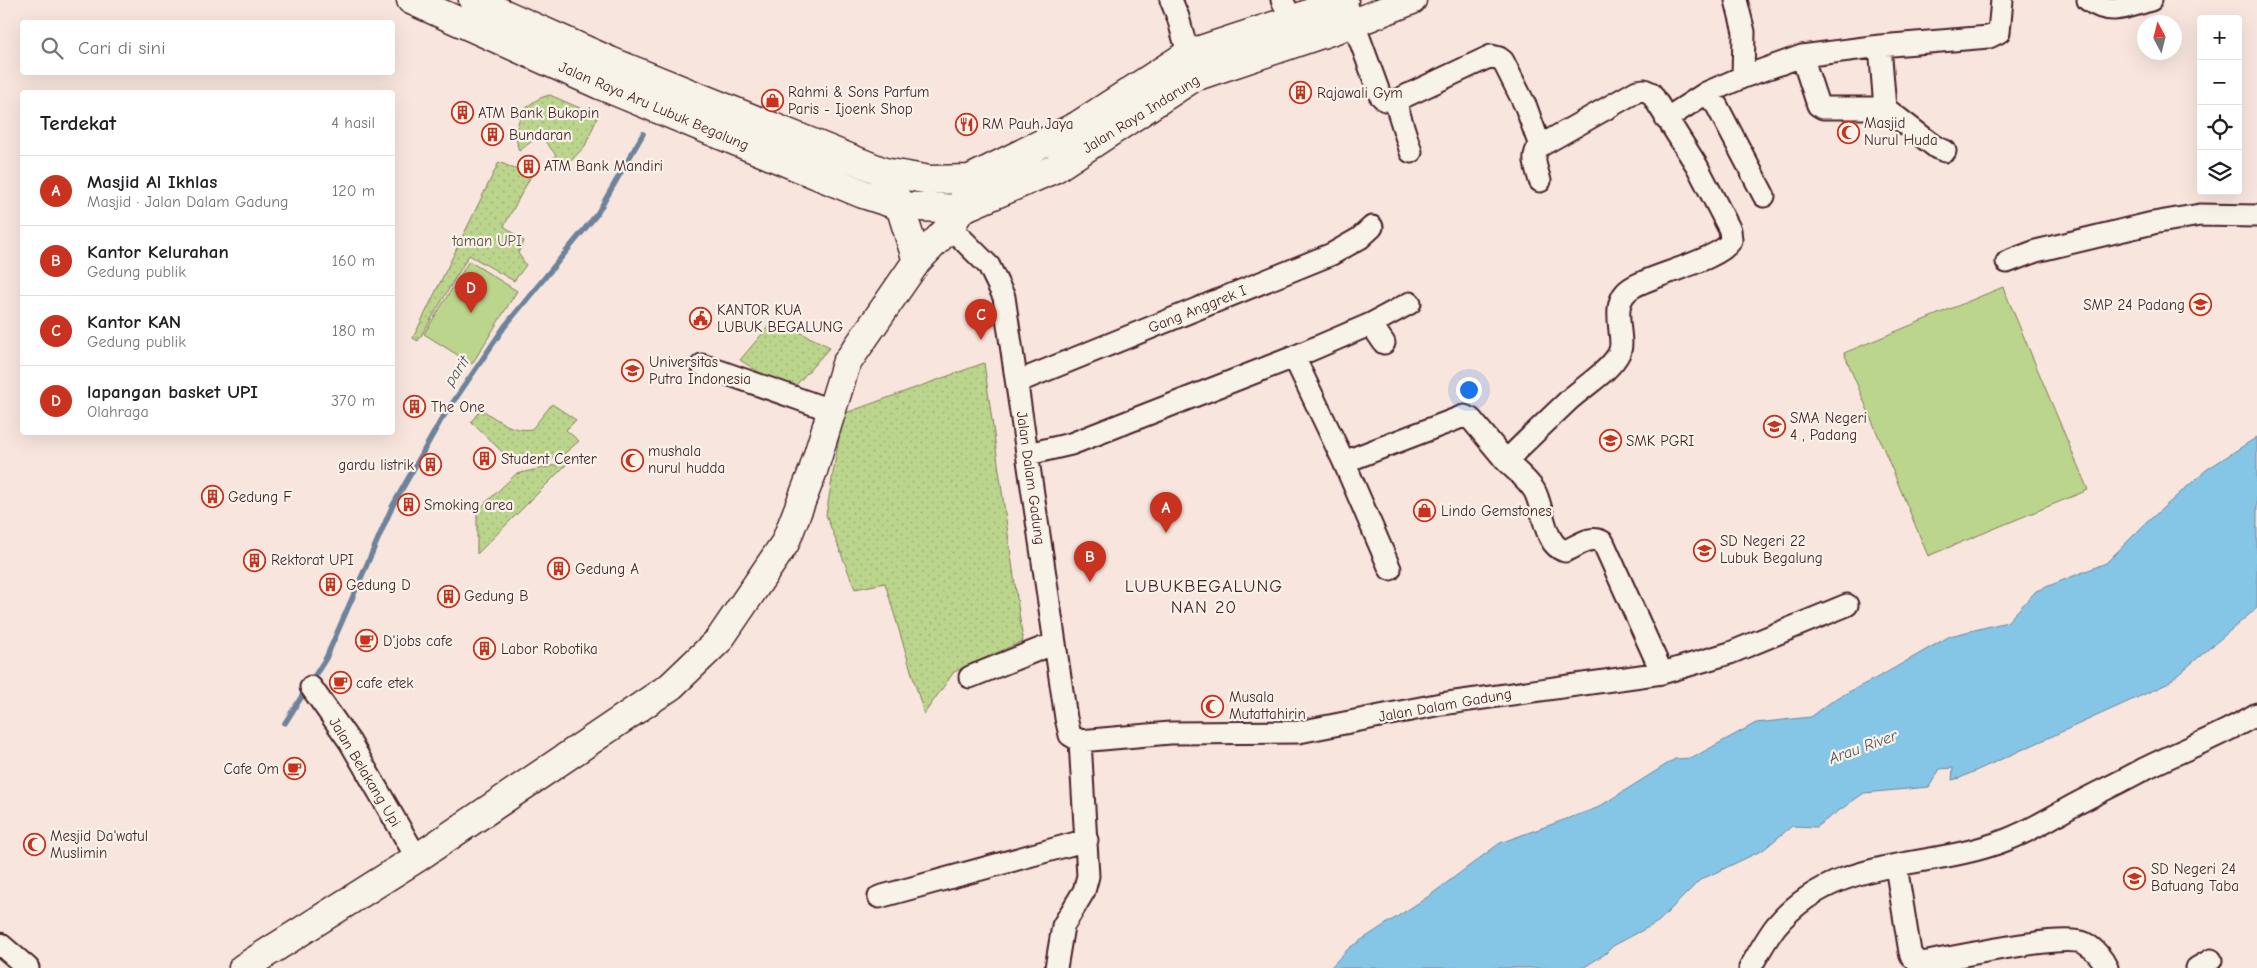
<!DOCTYPE html>
<html lang="id">
<head>
<meta charset="utf-8">
<style>
  :root { --surface:#fff; --page:#f2f2f2; --text:#202124; --muted:#757577; --line:#e0e0e0; --accent:#c8321e }
  body { margin:0; font-family:"Comic Neue",sans-serif; background:var(--page); color:var(--text) }
  .controls { position:absolute; right:15px; top:15px; display:grid; overflow:hidden; border-radius:5px; box-shadow:0 5px 20px #0002 }
  .controls button { width:45px; height:45px; display:grid; place-items:center; padding:0; border:0; border-bottom:1px solid var(--line); background:var(--surface); color:var(--text); font:25px sans-serif }
  .compass { position:absolute; left:2137px; top:15px; width:45px; height:45px; border-radius:50%; background:var(--surface); box-shadow:0 5px 20px #0002; rotate:353deg }
  .you { position:absolute; left:1468px; top:389px; width:18px; height:18px; margin:-12px; border:4px solid #fff; border-radius:50%; background:#1a73e8; box-shadow:0 0 0 8px #1a73e833 }
  .badge { display:grid; place-items:center; width:32px; height:32px; border-radius:50%; background:var(--accent); color:#fff; font-size:16px; font-weight:700 }
  .pin { position:absolute; translate:-50% -41px; filter:drop-shadow(0 1px 2px #0008) }
  .pin::after { content:''; position:absolute; top:26px; width:18px; height:15px; background:inherit; clip-path:polygon(0 0,100% 0,50% 100%) }
  .list { margin:0; padding:0; list-style:none }
  h2 { display:flex; justify-content:space-between; align-items:center; height:65px; margin:0; padding:0 20px; font-size:21px }
  h2 small { font-size:16px; font-weight:400; color:var(--muted) }
  .list li { display:grid; grid-template-columns:32px 1fr auto; gap:15px; align-items:center; box-sizing:border-box; height:70px; padding:0 20px; border-top:1px solid var(--line) }
  .list b { display:block; font-size:19px; white-space:nowrap }
  .list p { margin:0; font-size:16px; white-space:nowrap; color:var(--muted) }
  .list em { font-size:16px; font-style:normal; color:var(--muted) }
  .icon { flex:none; width:28px; height:28px; fill:none; stroke:currentColor; stroke-width:2; stroke-linecap:round; stroke-linejoin:round }
  .map { position:relative; flex:none; width:2257px; height:968px; overflow:hidden }
  .search { position:absolute; background:var(--surface); box-shadow:0 5px 20px #0002; left:20px; top:20px; width:375px; height:55px; display:flex; align-items:center; gap:12px; box-sizing:border-box; padding:0 18px; border-radius:5px; color:var(--muted); font-size:19px }
  .panel { position:absolute; background:var(--surface); box-shadow:0 5px 20px #0002; left:20px; top:90px; width:375px; height:345px; border-radius:5px }
  .map>svg:first-child { display:block }
</style>
</head>
<body>
<div class="map">
<svg width="2257" height="968" viewBox="0 0 2257 968">
  <defs>
    <pattern id="park-dots" width="8" height="8" patternUnits="userSpaceOnUse" patternTransform="scale(1.25)"><rect width="8" height="8" fill="#bbd58c"/><path d="M2 2h.1M6 6h.1" fill="none" stroke="#a2b679" stroke-width="1.8" stroke-linecap="round"/></pattern>
  </defs>
  <rect width="100%" height="100%" fill="#f8e6de"/>
  <filter id="ink" filterUnits="userSpaceOnUse"><feTurbulence type="fractalNoise" baseFrequency=".02" numOctaves="2"/><feDisplacementMap in="SourceGraphic" scale="10" xChannelSelector="R" yChannelSelector="G"/><feConvolveMatrix kernelMatrix="1 2 1 2 8 2 1 2 1" color-interpolation-filters="sRGB"/></filter>
  <g filter="url(#ink)">
    <path fill="#bbd58c" stroke="#827a5c" d="M469,261L517,291L472,364L424,334Z
      M2003,287L2088,490L1928,556L1844,353Z"/>
    <path fill="url(#park-dots)" stroke="#827a5c" d="M550,95L598,116L585,146L567,165L550,162L556,155L540,135L519,151C511,126 522,101 550,95Z
      M499,162L531,176L504,226L524,241L518,253L526,265L514,281L469,255L418,341L413,338Z
      M774,320L830,347L790,392L740,360Z
      M984,363L1023,641L954,672L924,714L885,583L855,589L826,515L843,414Z
      M552,404L576,420L566,430L579,441L565,453L547,460L529,464H515L471,422L481,409C498,420 511,432 532,429Z
      M569,462L477,554V511L516,474Z"/>
    <path fill="#85c6e6" stroke="#6d839b" d="M2257,437V608L2167,684L1960,778L1952,780L1953,768L1940,769L1929,787L1864,793L1816,827L1792,826L1763,850L1700,880L1658,922L1613,946L1605,954L1583,968H1330L1349,948L1429,896L1500,843L1597,808L1675,759L1692,758L1756,723L1811,717L1835,699L1884,674L1950,636L2007,622L2036,591L2106,563L2145,524L2206,470Z"/>
    <g fill="none" stroke-linecap="round" stroke-linejoin="round">
      <path stroke="#6d839b" stroke-width="5.5" d="M285,723L326,658L392,507L441,420L505,326L597,214L643,134"/>
      <defs>
        <path id="street" d="M1171,0L1178,17L1188,54
          M1282,0L1292,20
          M1736,0L1744,32L1743,77
          M2088,0C2109,16 2127,7 2151,0
          M1349,10L1380,95L1385,100L1395,101
          M1880,46L1885,108
          M1802,56L1818,105L1823,108H1885L1937,148L1945,151
          M1706,93L1717,106L1764,196
          M1666,119L1706,93L1743,77L1802,56L1880,46L1989,37L1999,32L2002,0
          M1411,152L1395,101L1491,56L1499,58L1503,61L1526,107L1540,146
          M950,227L989,266L1004,297L1066,718L1070,735L1080,741L1170,733L1299,732L1441,704L1662,673L1730,653L1847,605
          M2007,262L2036,251L2153,223L2200,215L2257,216
          M1371,324L1410,303
          M1294,357L1344,462L1390,569
          M702,365L830,410
          M1017,382L1332,254L1360,238L1372,227
          M1028,454L1071,444L1294,357L1371,324L1384,343
          M1506,461C1515,470 1527,479 1534,490C1544,506 1543,545 1565,551C1577,547 1589,534 1603,542L1662,673
          M1344,462L1464,416L1471,419L1506,461C1527,440 1548,420 1569,400C1583,387 1611,370 1619,353C1627,338 1606,302 1633,287C1652,275 1723,259 1731,240L1730,230L1697,166L1651,93L1644,90L1637,91L1540,146C1530,156 1537,169 1540,181
          M970,677L1055,643
          M311,687L350,742L417,858
          M1896,866L1910,952L1912,957L1922,963C1952,958 2061,933 2084,943C2094,948 2103,959 2107,968
          M879,897L1087,840
          M0,944L28,968
          M1056,968L1063,926L1084,891L1088,876L1080,741
          M1750,968C1758,954 1766,939 1776,926C1836,854 1927,871 2006,840C2028,832 2047,820 2067,809C2092,795 2119,783 2144,769C2182,750 2221,736 2257,714
          M2197,968L2211,960"/>
        <path id="secondary" d="M884,172L900,206L917,261
          M243,968L417,858L671,686L719,640L785,543L813,471L846,364L917,261L950,227L961,209L967,188"/>
        <path id="primary" d="M411,0L600,85L863,194L900,206L961,209L1054,169L1194,77L1354,23L1412,0
          M473,0L610,61L884,172L930,180L970,179L1077,126L1188,54L1292,20L1344,0"/>
      </defs>
      <use href="#street" stroke="#4a1f2b" stroke-width="25"/>
      <use href="#secondary" stroke="#4a1f2b" stroke-width="31"/>
      <use href="#primary" stroke="#4a1f2b" stroke-width="31"/>
      <use href="#street" stroke="#f7f3e8" stroke-width="21"/>
      <use href="#secondary" stroke="#f7f3e8" stroke-width="28"/>
      <use href="#primary" stroke="#f7f3e8" stroke-width="28"/>
    </g>
  </g>
  <defs>
    <symbol id="building-ring" viewBox="-11 -11 22 22"><circle r="9.5" fill="#f7f3e8" stroke="#c8321e" stroke-width="1.5"/><path d="M-4-6H4V6H1V3H-1V6H-4ZM-2.5-4.3h1.7v1.8h-1.7ZM.8-4.3h1.7v1.8H.8ZM-2.5-1h1.7V.8h-1.7ZM.8-1h1.7V.8H.8Z" fill="#c8321e"/></symbol>
    <symbol id="shop-ring" viewBox="-11 -11 22 22"><circle r="9.5" fill="#f7f3e8" stroke="#c8321e" stroke-width="1.5"/><path d="M-5-2.5h2.3a2.7 3.5 0 0 1 5.4 0H5L5.5 6h-11ZM-1.5-2.5h3a1.5 2.3 0 0 0-3 0Z" fill="#c8321e"/></symbol>
    <symbol id="restaurant-ring" viewBox="-11 -11 22 22"><circle r="9.5" fill="#f7f3e8" stroke="#c8321e" stroke-width="1.5"/><path d="M-5-6h1v4h1v-4h1v4h1v-4h1v5L-1.5 .5V6h-2V.5L-5-1ZM5-6V6H3V1.5H1.5Q1.5-4 5-6Z" fill="#c8321e"/></symbol>
    <symbol id="mosque-ring" viewBox="-11 -11 22 22"><circle r="9.5" fill="#f7f3e8" stroke="#c8321e" stroke-width="1.5"/><path d="M3.5-4.9A6 6 0 1 0 3.5 4.9A5 5 0 1 1 3.5-4.9Z" fill="#c8321e"/></symbol>
    <symbol id="school-ring" viewBox="-11 -11 22 22"><circle r="9.5" fill="#f7f3e8" stroke="#c8321e" stroke-width="1.5"/><path d="M0-5L7-2L0 1L-7-2ZM-4 1L0 2.5L4 1V4Q0 6-4 4Z" fill="#c8321e"/></symbol>
    <symbol id="civic-ring" viewBox="-11 -11 22 22"><circle r="9.5" fill="#f7f3e8" stroke="#c8321e" stroke-width="1.5"/><path d="M-.6-6.5H3V-4.5H.6V-3L4-1V1h2V6H-6V1h2V-1L-.6-3ZM-1.2 2.5V6h2.4V2.5Z" fill="#c8321e"/></symbol>
    <symbol id="university-ring" viewBox="-11 -11 22 22"><circle r="9.5" fill="#f7f3e8" stroke="#c8321e" stroke-width="1.5"/><path d="M0-5L7-2L0 1L-7-2ZM-4 1L0 2.5L4 1V4Q0 6-4 4Z" fill="#c8321e"/></symbol>
    <symbol id="cafe-ring" viewBox="-11 -11 22 22"><circle r="9.5" fill="#f7f3e8" stroke="#c8321e" stroke-width="1.5"/><path d="M-5.5-4.5H6V0H3Q3 3.5 0 3.5H-2.5Q-5.5 3.5-5.5 0ZM3-3.2v2h1.7v-2ZM-6 4.5H4V6H-6Z" fill="#c8321e"/></symbol>
  </defs>
  <g fill-rule="evenodd">
    <use href="#building-ring" x="1288" y="80" width="25" height="25"/>
    <use href="#shop-ring" x="760" y="88" width="25" height="25"/>
    <use href="#building-ring" x="450" y="100" width="25" height="25"/>
    <use href="#restaurant-ring" x="954" y="112" width="25" height="25"/>
    <use href="#mosque-ring" x="1836" y="120" width="25" height="25"/>
    <use href="#building-ring" x="480" y="122" width="25" height="25"/>
    <use href="#building-ring" x="516" y="154" width="25" height="25"/>
    <use href="#school-ring" x="2188" y="292" width="25" height="25"/>
    <use href="#civic-ring" x="688" y="306" width="25" height="25"/>
    <use href="#university-ring" x="620" y="358" width="25" height="25"/>
    <use href="#building-ring" x="402" y="394" width="25" height="25"/>
    <use href="#school-ring" x="1762" y="414" width="25" height="25"/>
    <use href="#school-ring" x="1598" y="428" width="25" height="25"/>
    <use href="#building-ring" x="472" y="446" width="25" height="25"/>
    <use href="#mosque-ring" x="620" y="448" width="25" height="25"/>
    <use href="#building-ring" x="418" y="452" width="25" height="25"/>
    <use href="#building-ring" x="200" y="484" width="25" height="25"/>
    <use href="#building-ring" x="396" y="492" width="25" height="25"/>
    <use href="#shop-ring" x="1412" y="498" width="25" height="25"/>
    <use href="#school-ring" x="1692" y="538" width="25" height="25"/>
    <use href="#building-ring" x="242" y="548" width="25" height="25"/>
    <use href="#building-ring" x="546" y="556" width="25" height="25"/>
    <use href="#building-ring" x="318" y="572" width="25" height="25"/>
    <use href="#building-ring" x="436" y="584" width="25" height="25"/>
    <use href="#cafe-ring" x="354" y="628" width="25" height="25"/>
    <use href="#building-ring" x="472" y="636" width="25" height="25"/>
    <use href="#cafe-ring" x="328" y="670" width="25" height="25"/>
    <use href="#mosque-ring" x="1200" y="694" width="25" height="25"/>
    <use href="#cafe-ring" x="282" y="756" width="25" height="25"/>
    <use href="#mosque-ring" x="22" y="832" width="25" height="25"/>
    <use href="#school-ring" x="2122" y="866" width="25" height="25"/>
  </g>
  <g text-anchor="middle" dominant-baseline="central" stroke-width="4.5" stroke-linejoin="round" paint-order="stroke">
    <g font-size="15" fill="#4a1f2b" stroke="#f7f3e8" text-anchor="start">
      <text x="788" y="92">Rahmi &amp; Sons Parfum<tspan x="788" dy="17">Paris - Ijoenk Shop</tspan></text>
      <text x="1317" y="93">Rajawali Gym</text>
      <text x="478" y="113">ATM Bank Bukopin</text>
      <text x="1864" y="123">Masjid<tspan x="1864" dy="17">Nurul Huda</tspan></text>
      <text x="982" y="124">RM Pauh Jaya</text>
      <text x="509" y="135">Bundaran</text>
      <text x="544" y="166">ATM Bank Mandiri</text>
      <text x="2185" y="305" text-anchor="end">SMP 24 Padang</text>
      <text x="717" y="310">KANTOR KUA<tspan x="717" dy="17">LUBUK BEGALUNG</tspan></text>
      <text x="649" y="362">Universitas<tspan x="649" dy="17">Putra Indonesia</tspan></text>
      <text x="431" y="407">The One</text>
      <text x="1790" y="418">SMA Negeri<tspan x="1790" dy="17">4 , Padang</tspan></text>
      <text x="1626" y="441">SMK PGRI</text>
      <text x="648" y="451">mushala<tspan x="648" dy="17">nurul hudda</tspan></text>
      <text x="501" y="459">Student Center</text>
      <text x="414" y="465" text-anchor="end">gardu listrik</text>
      <text x="228" y="497">Gedung F</text>
      <text x="424" y="505">Smoking area</text>
      <text x="1441" y="511">Lindo Gemstones</text>
      <text x="1720" y="541">SD Negeri 22<tspan x="1720" dy="17">Lubuk Begalung</tspan></text>
      <text x="271" y="560">Rektorat UPI</text>
      <text x="575" y="569">Gedung A</text>
      <text x="346" y="585">Gedung D</text>
      <text x="464" y="596">Gedung B</text>
      <text x="383" y="641">D'jobs cafe</text>
      <text x="501" y="649">Labor Robotika</text>
      <text x="356" y="683">cafe etek</text>
      <text x="1229" y="697">Musala<tspan x="1229" dy="17">Mutattahirin</tspan></text>
      <text x="279" y="769" text-anchor="end">Cafe Om</text>
      <text x="50" y="836">Mesjid Da'watul<tspan x="50" dy="17">Muslimin</tspan></text>
      <text x="2151" y="869">SD Negeri 24<tspan x="2151" dy="17">Batuang Taba</tspan></text>
    </g>
    <g font-size="15" fill="#4a1f2b" stroke="#f7f3e8">
      <text transform="translate(654 106) rotate(23)">Jalan Raya Aru Lubuk Begalung</text>
      <text transform="translate(1141 114) rotate(-32)">Jalan Raya Indarung</text>
      <text transform="translate(1197 309) rotate(-22)">Gang Anggrek I</text>
      <text transform="translate(1031 478) rotate(82)">Jalan Dalam Gadung</text>
      <text transform="translate(1445 705) rotate(-10)">Jalan Dalam Gadung</text>
      <text transform="translate(365 772) rotate(59)">Jalan Belakang Upi</text>
    </g>
    <g font-size="15" fill="#664c43" stroke="#f7f3e8">
      <text x="487" y="241">taman UPI</text>
    </g>
    <g font-size="16" font-style="italic" fill="#5c5163" stroke="#f7f3e8">
      <text transform="translate(457 371) rotate(-56)">parit</text>
      <text transform="translate(1863 747) rotate(-20)">Arau River</text>
    </g>
    <g font-size="18" letter-spacing="1" fill="#4a1f2b" stroke="#f7f3e8">
      <text x="1204" y="586">LUBUKBEGALUNG<tspan x="1204" dy="21">NAN 20</tspan></text>
    </g>
  </g>
</svg>
<div class="controls">
<button>+</button>
<button>−</button>
<button><svg class="icon" aria-label="locate" viewBox="0 0 24 24"><circle cx="12" cy="12" r="6"/><path d="M12 2v4M12 18v4M2 12h4M18 12h4"/></svg></button>
<button><svg class="icon" aria-label="layers" viewBox="0 0 24 24"><path d="M12 4l9 5-9 5-9-5zM3 14l9 5 9-5"/></svg></button>
</div>
<svg class="compass" viewBox="-18 -18 36 36"><path d="M0-13l5 13h-10z" fill="#e53935"/><path d="M0 13l5-13h-10z" fill="#757577"/></svg>
<div class="you"></div>
<div class="pin badge" style="left:1166px;top:533px">A</div>
<div class="pin badge" style="left:1090px;top:582px">B</div>
<div class="pin badge" style="left:981px;top:340px">C</div>
<div class="pin badge" style="left:471px;top:313px">D</div>
<div class="search"><svg class="icon" aria-label="search" viewBox="0 0 24 24"><circle cx="10" cy="10" r="6"/><path d="M15 15l6 6"/></svg>Cari di sini</div>
<section class="panel">
<h2>Terdekat<small>4 hasil</small></h2>
<ul class="list">
<li><span class="badge">A</span><div><b>Masjid Al Ikhlas</b><p>Masjid · Jalan Dalam Gadung</p></div><em>120 m</em></li>
<li><span class="badge">B</span><div><b>Kantor Kelurahan</b><p>Gedung publik</p></div><em>160 m</em></li>
<li><span class="badge">C</span><div><b>Kantor KAN</b><p>Gedung publik</p></div><em>180 m</em></li>
<li><span class="badge">D</span><div><b>lapangan basket UPI</b><p>Olahraga</p></div><em>370 m</em></li>
</ul>
</section>
</div>
</body>
</html>
